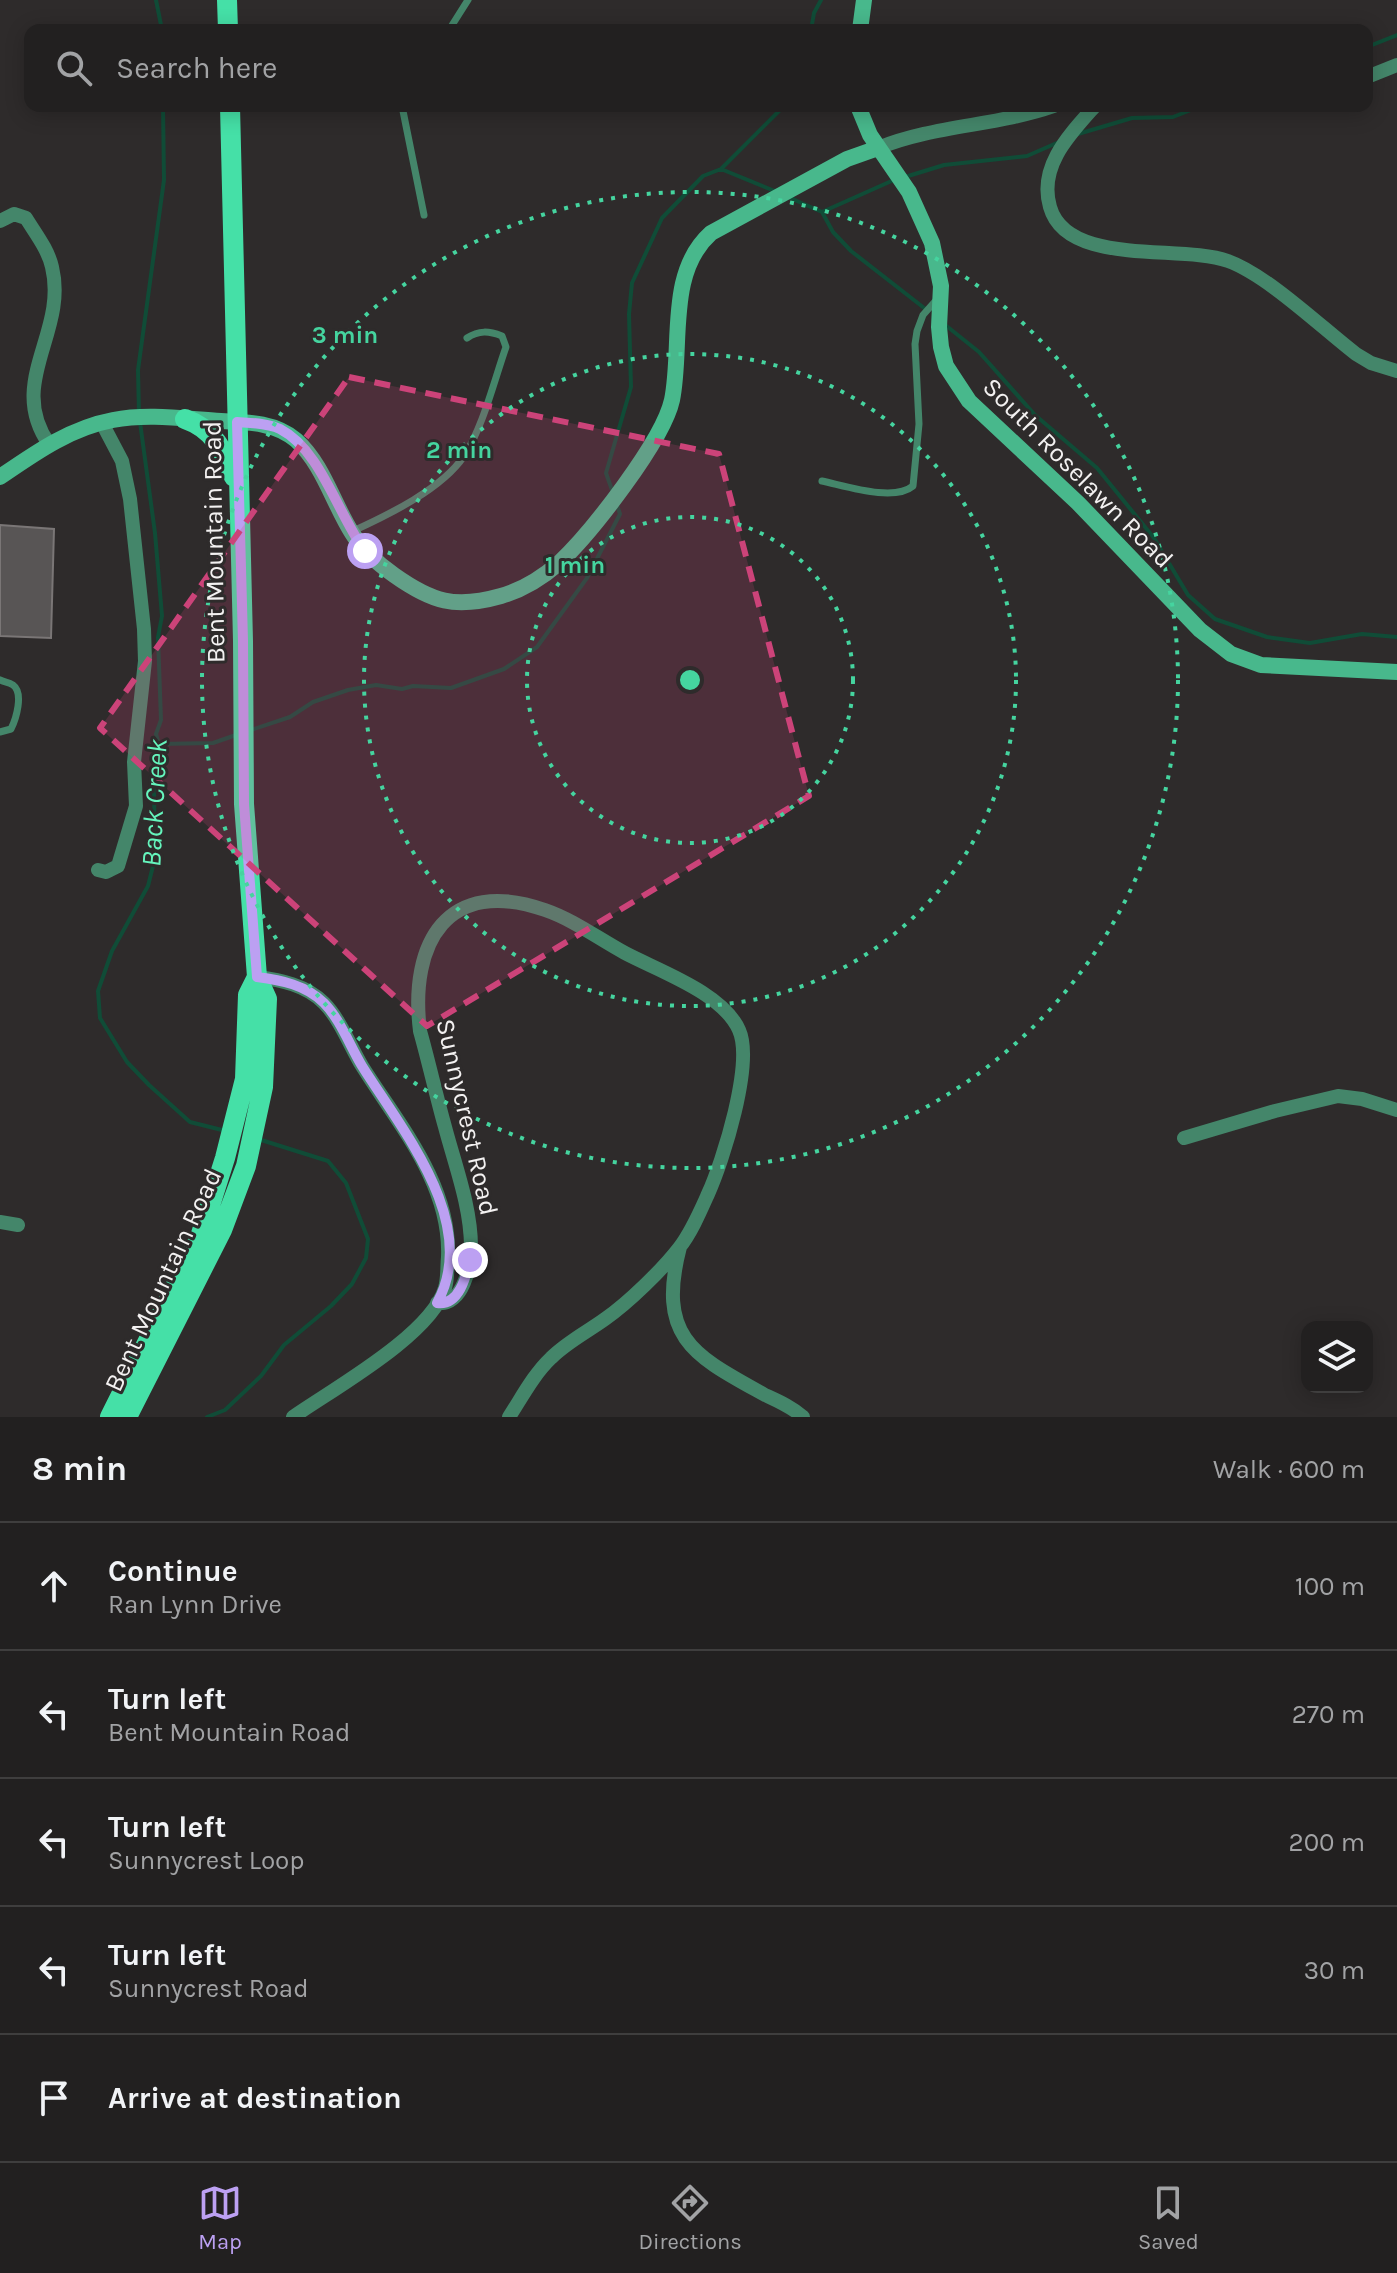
<!DOCTYPE html>
<html lang="en">
<head>
<meta charset="utf-8">
<style>
  :root { --surface:#222020; --page:#2e2d2d; --text:#f1f3f6; --muted:#a2a3a5; --line:#3f3e3e; --accent:#bca0f2 }
  body { margin:0; font-family:Karla,sans-serif; background:var(--page); color:var(--text) }
  .controls { position:absolute; right:24px; bottom:24px; display:grid; overflow:hidden; border-radius:16px; box-shadow:0 4px 20px #0003 }
  .controls button { width:72px; height:72px; display:grid; place-items:center; padding:0; border:0; border-bottom:2px solid var(--line); background:var(--surface); color:var(--text); font:40px sans-serif }
  .stop { position:absolute; width:24px; height:24px; margin:-18px; border:6px solid #bca0f2; border-radius:50%; background:#fff }
  .stop.end { background:#bca0f2; border-color:#fff; box-shadow:0 2px 8px #0008 }
  .list { margin:0; padding:0; list-style:none }
  h2 { display:flex; justify-content:space-between; align-items:center; height:104px; margin:0; padding:0 32px; font-size:34px }
  h2 small { font-size:26px; font-weight:400; color:var(--muted) }
  .list li { display:grid; grid-template-columns:52px 1fr auto; gap:24px; align-items:center; box-sizing:border-box; height:128px; padding:0 32px; border-top:2px solid var(--line) }
  .list b { display:block; font-size:30px; white-space:nowrap }
  .list p { margin:0; font-size:26px; white-space:nowrap; color:var(--muted) }
  .list em { font-size:26px; font-style:normal; color:var(--muted) }
  .icon { flex:none; width:44px; height:44px; fill:none; stroke:currentColor; stroke-width:2; stroke-linecap:round; stroke-linejoin:round }
  .map { position:relative; flex:none; width:1397px; height:1417px; overflow:hidden }
  .search { position:absolute; background:var(--surface); box-shadow:0 4px 20px #0003; left:24px; right:24px; top:24px; height:88px; display:flex; align-items:center; gap:20px; box-sizing:border-box; padding:0 28px; border-radius:16px; color:var(--muted); font-size:30px }
  .sheet { height:744px; background:var(--surface) }
  nav { display:flex; justify-content:space-around; align-items:center; box-sizing:border-box; height:112px; border-top:2px solid var(--line); background:var(--surface); font-size:22px; color:var(--muted) }
  nav a { display:grid; justify-items:center; gap:4px }
  nav .on { color:var(--accent) }
  .map>svg:first-child { display:block }
</style>
</head>
<body>
<div class="map">
<svg width="1397" height="1417" viewBox="0 0 1397 1417">
  <rect width="100%" height="100%" fill="#2e2b2b"/>
  <g fill="none" stroke-linecap="round" stroke-linejoin="round">
    <path stroke="#104c37" stroke-width="4" d="M156,0L162,30
      M811,30L814,13L821,0
      M1367,47L1397,35
      M1078,134L1132,118L1173,117L1201,106
      M721,169L777,192
      M905,177L944,165L1027,156L1059,142
      M788,197L822,212L833,232L851,251L928,311
      M822,212L896,179
      M944,324L979,352L1035,415L1097,468L1154,538L1188,595L1215,619L1267,637L1310,643L1362,634L1397,637
      M139,414L138,370L164,180L163,106
      M140,422L155,533L162,616L158,637L161,720L156,734L159,744L154,789L155,858L148,886L112,951L98,991L100,1018L127,1062L149,1085L190,1122L226,1131
      M613,493L606,473L631,387L629,314L632,283L662,218L703,176L721,169L784,106
      M248,731L290,717L313,702L348,690L376,685L402,689L413,686L451,688L504,669L537,647L587,578L620,514L617,505
      M159,744L213,743L236,735
      M207,1417L225,1410L261,1376L284,1345L331,1306L352,1284L366,1258L368,1239L346,1183L328,1161L258,1139"/>
  </g>
  <path fill="#585555" stroke="#7a7676" stroke-width="2" d="M0,525L54,529L51,638L0,636Z"/>
  <g fill="none" stroke-linecap="round" stroke-linejoin="round">
    <path stroke="#44866a" stroke-width="7" d="M449,30L468,0
      M402,106L424,215
      M822,481C846,486 894,502 913,486L919,424L915,344L917,331L923,315L939,297
      M353,531C388,515 442,489 464,456C483,427 494,381 506,347L502,336C489,331 479,330 467,338
      M0,680C4,682 9,682 13,685C24,693 16,719 11,729L0,732"/>
    <path stroke="#44866a" stroke-width="14" d="M1367,77L1397,65
      M1095,106C1070,134 1038,166 1050,207C1067,267 1180,244 1228,261C1267,275 1321,327 1356,354L1371,363L1397,371
      M878,148C934,125 997,126 1054,106
      M0,221L14,214L26,218C35,233 48,249 52,267C68,333 6,382 49,444
      M98,870L106,872L118,866L136,806L134,762L145,661L144,629L130,499L122,461L102,423
      M257,977C281,980 306,985 324,1003C340,1019 350,1046 362,1066C399,1125 451,1184 448,1257C447,1267 448,1278 445,1288C431,1335 333,1389 293,1417
      M1184,1138L1275,1111L1338,1096L1362,1099L1397,1110
      M0,1222L18,1225
      M680,1247C656,1339 695,1356 765,1395C778,1401 792,1407 803,1417
      M437,1303C463,1307 471,1265 471,1247C471,1207 455,1165 445,1127C436,1095 429,1063 420,1031C409,942 448,876 545,910C574,920 599,939 625,953C659,971 723,993 739,1030C754,1063 723,1161 708,1194C700,1212 691,1233 679,1248C662,1270 628,1303 605,1319C587,1332 567,1342 551,1358C534,1374 522,1397 509,1417"/>
    <path stroke="#48b88c" stroke-width="16" d="M860,30L864,0
      M858,106L870,135L909,192L932,243L941,286L939,327L941,347L946,366L969,401L1078,503L1200,630L1231,654L1261,665L1397,672
      M0,477C35,453 70,428 113,420C148,413 186,419 221,421C247,422 275,422 296,440C323,464 333,503 352,533C363,551 377,563 394,575C432,602 455,609 501,596C522,590 543,577 559,563C591,533 663,441 672,400C683,346 666,273 711,233L847,159L878,148"/>
    <path stroke="#45e0a7" stroke-width="20" d="M227,0L228,30
      M185,419C214,429 223,450 234,477
      M110,1417L200,1237L225,1158L245,1079L248,995L257,977
      M127,1417L222,1230L246,1166L263,1087L267,999L257,977L244,804L243,641L230,106"/>
  </g>
  <g fill="none" stroke-linecap="round" stroke-linejoin="round">
    <path stroke="#bca0f2" stroke-width="10" d="M365,551C338,515 321,450 280,429C268,423 251,423 237,422L243,641L244,804L257,977C281,980 306,985 324,1003C340,1019 350,1046 362,1066C402,1130 481,1224 437,1303C459,1306 466,1277 470,1260"/>
  </g>
  <path fill="#cc4379" fill-opacity="0.2" stroke="#cc4379" stroke-width="6" stroke-dasharray="16 10" stroke-linejoin="round" d="M349,377L719,454L809,796L427,1026L100,728Z"/>
  <g fill="none" stroke="#45d49f" stroke-width="4" stroke-dasharray="4 8">
    <circle cx="690" cy="680" r="163"/>
    <circle cx="690" cy="680" r="326"/>
    <circle cx="690" cy="680" r="488"/>
  </g>
  <g text-anchor="middle" dominant-baseline="central" stroke-width="6" stroke-linejoin="round" paint-order="stroke">
    <g font-size="26" fill="#f3f1f1" stroke="#2e2b2b">
      <text transform="translate(1078 473) rotate(45)">South Roselawn Road</text>
      <text transform="translate(214 542) rotate(-91)">Bent Mountain Road</text>
      <text transform="translate(467 1117) rotate(77)">Sunnycrest Road</text>
      <text transform="translate(163 1280) rotate(-65)">Bent Mountain Road</text>
    </g>
    <g font-size="28" font-style="italic" fill="#65f5bd" stroke="#2e2b2b">
      <text transform="translate(154 803) rotate(-87)">Back Creek</text>
    </g>
  </g>
  <circle cx="690" cy="680" r="12" fill="#45d49f" stroke="#2e2b2b" stroke-width="4"/>
  <g font-size="24" text-anchor="middle" font-weight="bold" fill="#45d49f" stroke="#2e2b2b" stroke-width="6" stroke-linejoin="round" paint-order="stroke">
    <text x="345" y="343">3 min</text>
    <text x="459" y="458">2 min</text>
    <text x="575" y="573">1 min</text>
  </g>
</svg>
<div class="controls">
<button><svg class="icon" aria-label="layers" viewBox="0 0 24 24"><path d="M12 4l9 5-9 5-9-5zM3 14l9 5 9-5"/></svg></button>
</div>
<div class="stop" style="left:365px;top:551px"></div>
<div class="stop end" style="left:470px;top:1260px"></div>
<div class="search"><svg class="icon" aria-label="search" viewBox="0 0 24 24"><circle cx="10" cy="10" r="6"/><path d="M15 15l6 6"/></svg>Search here</div>
</div>
<section class="sheet">
<h2>8 min<small>Walk · 600 m</small></h2>
<ul class="list">
<li><svg class="icon" aria-label="ahead" viewBox="0 0 24 24"><path d="M12 20V5M6 11l6-6 6 6"/></svg><div><b>Continue</b><p>Ran Lynn Drive</p></div><em>100 m</em></li>
<li><svg class="icon" aria-label="left" viewBox="0 0 24 24"><path d="M17 20v-9H6M10 6l-5 5 5 5"/></svg><div><b>Turn left</b><p>Bent Mountain Road</p></div><em>270 m</em></li>
<li><svg class="icon" aria-label="left" viewBox="0 0 24 24"><path d="M17 20v-9H6M10 6l-5 5 5 5"/></svg><div><b>Turn left</b><p>Sunnycrest Loop</p></div><em>200 m</em></li>
<li><svg class="icon" aria-label="left" viewBox="0 0 24 24"><path d="M17 20v-9H6M10 6l-5 5 5 5"/></svg><div><b>Turn left</b><p>Sunnycrest Road</p></div><em>30 m</em></li>
<li><svg class="icon" aria-label="arrive" viewBox="0 0 24 24"><path d="M6 21V4h12l-3 4 3 4H6"/></svg><div><b>Arrive at destination</b></div></li>
</ul>
</section>
<nav>
<a class="on"><svg class="icon" aria-label="map" viewBox="0 0 24 24"><path d="M3 6l6-2 6 2 6-2v14l-6 2-6-2-6 2zM9 4v14M15 6v14"/></svg>Map</a>
<a><svg class="icon" aria-label="directions" viewBox="0 0 24 24"><path d="M12 3l9 9-9 9-9-9zM9 14v-3h6M13 9l2 2-2 2"/></svg>Directions</a>
<a><svg class="icon" aria-label="saved" viewBox="0 0 24 24"><path d="M7 4h10v16l-5-4-5 4z"/></svg>Saved</a>
</nav>
</body>
</html>
